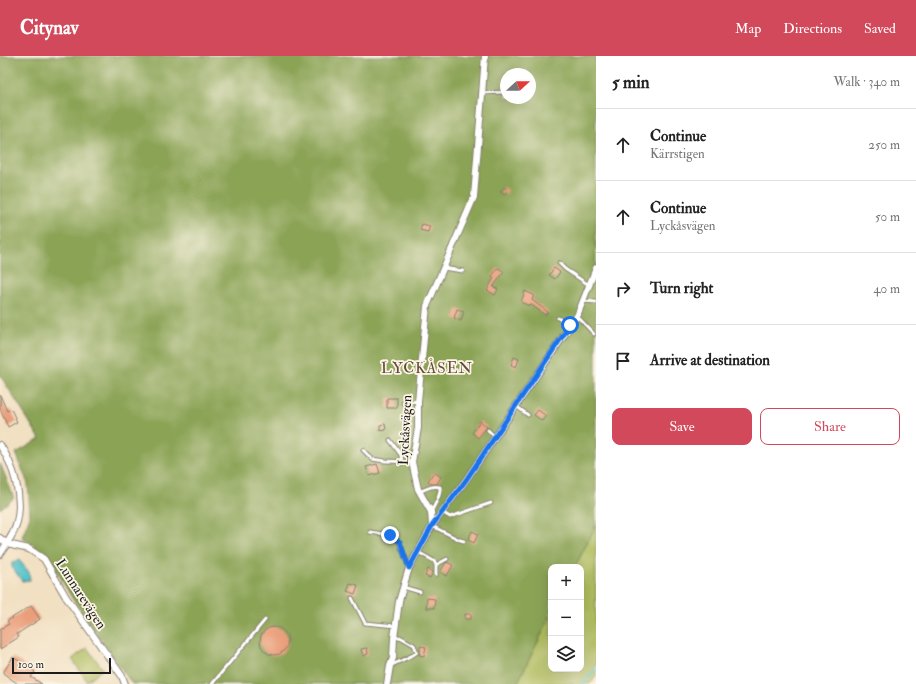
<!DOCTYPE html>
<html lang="en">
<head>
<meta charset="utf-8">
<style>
  :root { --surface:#fff; --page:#f6f6f6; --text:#222; --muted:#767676; --line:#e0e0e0; --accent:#d1495b }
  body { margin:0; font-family:"IM FELL Double Pica",serif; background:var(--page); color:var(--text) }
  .controls { position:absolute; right:12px; bottom:12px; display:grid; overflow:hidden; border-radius:8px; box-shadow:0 4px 16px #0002 }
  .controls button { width:36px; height:36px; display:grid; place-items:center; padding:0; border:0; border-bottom:1px solid var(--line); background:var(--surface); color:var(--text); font:20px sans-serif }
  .compass { position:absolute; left:500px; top:12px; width:36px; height:36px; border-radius:50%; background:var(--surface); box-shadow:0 4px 16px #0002; rotate:69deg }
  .scale { position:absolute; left:12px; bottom:10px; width:99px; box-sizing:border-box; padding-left:4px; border:2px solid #1c1c1c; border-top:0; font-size:11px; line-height:14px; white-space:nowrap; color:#1c1c1c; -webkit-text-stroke:3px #fcf5e5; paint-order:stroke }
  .stop { position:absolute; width:12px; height:12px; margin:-9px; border:3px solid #1a73e8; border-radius:50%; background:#fff }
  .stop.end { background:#1a73e8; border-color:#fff; box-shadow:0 1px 4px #0008 }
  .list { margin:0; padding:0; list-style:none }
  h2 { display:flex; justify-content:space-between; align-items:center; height:52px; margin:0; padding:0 16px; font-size:17px }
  h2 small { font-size:13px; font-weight:400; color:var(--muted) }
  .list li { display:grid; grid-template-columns:26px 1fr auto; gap:12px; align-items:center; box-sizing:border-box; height:72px; padding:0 16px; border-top:1px solid var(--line) }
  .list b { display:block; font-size:15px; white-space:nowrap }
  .list p { margin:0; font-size:13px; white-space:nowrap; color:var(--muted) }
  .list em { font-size:13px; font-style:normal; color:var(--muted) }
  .actions { display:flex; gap:8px; padding:12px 16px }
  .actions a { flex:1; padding:9px 0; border:1px solid var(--accent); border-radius:8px; text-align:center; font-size:14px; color:var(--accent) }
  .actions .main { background:var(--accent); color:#fff }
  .icon { flex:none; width:22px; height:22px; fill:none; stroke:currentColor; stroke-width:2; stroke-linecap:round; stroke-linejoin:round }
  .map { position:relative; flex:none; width:596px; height:628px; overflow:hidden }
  header { display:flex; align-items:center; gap:24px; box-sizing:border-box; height:56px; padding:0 20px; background:var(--accent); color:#fff }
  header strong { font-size:19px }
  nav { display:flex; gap:22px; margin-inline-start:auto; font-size:14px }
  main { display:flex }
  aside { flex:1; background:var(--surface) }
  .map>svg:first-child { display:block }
</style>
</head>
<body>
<header>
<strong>Citynav</strong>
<nav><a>Map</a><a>Directions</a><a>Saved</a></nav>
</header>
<main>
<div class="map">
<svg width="596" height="628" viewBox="0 0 596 628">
  <rect width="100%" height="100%" fill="#fcf5e5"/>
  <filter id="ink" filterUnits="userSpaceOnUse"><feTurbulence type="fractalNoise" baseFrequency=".025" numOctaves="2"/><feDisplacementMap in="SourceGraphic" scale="8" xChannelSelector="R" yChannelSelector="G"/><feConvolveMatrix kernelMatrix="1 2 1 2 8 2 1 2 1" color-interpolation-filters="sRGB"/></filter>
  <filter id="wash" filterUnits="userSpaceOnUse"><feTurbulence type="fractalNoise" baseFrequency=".012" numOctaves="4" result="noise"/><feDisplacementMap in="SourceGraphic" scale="16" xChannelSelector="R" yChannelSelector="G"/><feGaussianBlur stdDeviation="0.9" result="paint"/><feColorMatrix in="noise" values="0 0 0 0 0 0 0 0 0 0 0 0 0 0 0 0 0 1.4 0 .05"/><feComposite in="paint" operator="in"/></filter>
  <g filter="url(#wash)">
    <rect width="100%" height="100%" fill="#f2e0c2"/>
    <path fill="#aebb5d" stroke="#656c3c" d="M596,469V620L590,628H517L551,559V613H581V511H575Z
      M87,592L103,613L87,625L72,603Z"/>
    <path fill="#8aa354" stroke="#536038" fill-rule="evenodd" d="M0,0H596V469L575,511H551V559L517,628H132L72,542L48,500L22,481L30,460L28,428L16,397L40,383L0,319ZM506,18H530V42H506Z
      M0,407L14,442L0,453Z"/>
    <path fill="#53c1c9" stroke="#386e72" d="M19,504L29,516L30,524L22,525L12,511V507Z"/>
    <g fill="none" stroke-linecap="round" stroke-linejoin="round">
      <path stroke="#53c1c9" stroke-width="2" d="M583,628L596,612"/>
    </g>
    <g id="blocks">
      <path fill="#ea9e7a" d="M504,131L508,134L505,139L500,136Z
        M422,168L430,170L428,176L420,174Z
        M498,212L504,216L493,231L498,233L495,239L487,234L494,222L492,220Z
        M554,212L560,216L555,223L549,219Z
        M525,235L534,239L532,244L548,256L545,259L530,248L529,250L521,246Z
        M457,253L464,255L461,265L454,262Z
        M514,301L519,303L516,311L511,309Z
        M0,339L7,355L11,353L17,366L8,371L0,353Z
        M387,342H397V352H387Z
        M538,354L546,360L542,365L534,359Z
        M480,365L487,371L478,382L472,377Z
        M385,368L386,374L380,375V369Z
        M377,408L380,417L369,420L366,411Z
        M434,416L441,421L437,428H432L428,425Z
        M472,475L478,478L474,487L468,484Z
        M447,506L453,509L447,520L440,516L445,508Z
        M428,513L433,516L430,522L425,520Z
        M350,527L358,529L355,538L347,535Z
        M427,542L435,543L434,552H426Z
        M31,550L40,563L17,578L19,581L0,593V573L9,568L7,565Z
        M465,558H471V563H465Z
        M260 585a14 14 0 1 1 28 0a14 14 0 1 1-28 0Z
        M420,590L426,591L424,600L419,599L420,596Z
        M367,592L368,598L363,600L361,593Z
        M13,601L35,616L31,621L42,628H18L3,617Z"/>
    </g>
  </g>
  <g filter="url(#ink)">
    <use href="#blocks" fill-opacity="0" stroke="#877e6f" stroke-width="1"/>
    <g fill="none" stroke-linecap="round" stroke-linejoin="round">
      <defs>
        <path id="lane" d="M482,37L506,36
          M559,207L565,213L589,229
          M443,212L463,215
          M583,245L596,246
          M577,260L594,278
          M558,262L570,269
          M403,347L418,345
          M516,350L528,359
          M488,374L495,381
          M390,384L401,399L402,406
          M363,394L372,403L385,405L412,406
          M419,436C426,433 432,429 440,431C441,440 435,448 431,456
          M442,456L450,461L491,447
          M432,470L460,484L464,485
          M370,476L390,479L399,486L409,512
          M418,496L434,505L436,509V519
          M436,509L447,503
          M403,531L420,536
          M352,542L365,567L396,570
          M392,609L413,599L417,596L414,589L400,581L394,582
          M212,628L265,564"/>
        <path id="street" d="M0,389C14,410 23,441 17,466C15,477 6,489 0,498
          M432,470L431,456L418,433L412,406L418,372V345L427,250L474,141L485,0
          M0,482L7,488L29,493L44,503L66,541L122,620L125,628
          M387,628L390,610L393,602L394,582L399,545L409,512L432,470L466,424L577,260L596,212"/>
      </defs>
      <use href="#lane" stroke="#877e6f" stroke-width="5"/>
      <use href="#street" stroke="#877e6f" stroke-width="8"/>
      <use href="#lane" stroke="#fff" stroke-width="3"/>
      <use href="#street" stroke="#fff" stroke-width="6"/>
    </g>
  </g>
  <g fill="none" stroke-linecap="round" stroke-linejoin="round" filter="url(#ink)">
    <path stroke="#1a73e8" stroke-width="5" d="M390,479L400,486L409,512L432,470L466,424L570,269"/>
  </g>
  <g text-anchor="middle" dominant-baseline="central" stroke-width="3.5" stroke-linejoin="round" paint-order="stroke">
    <g font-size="14" fill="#1c1c1c" stroke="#fcf5e5">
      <text transform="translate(405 374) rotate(-87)">Lyckåsvägen</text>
      <text transform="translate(81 538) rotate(57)">Lunnarevägen</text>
    </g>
    <g font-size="15" letter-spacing="1" fill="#644a3d" stroke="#fcf5e5">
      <text x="427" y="312">LYCKÅSEN</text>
    </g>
  </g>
</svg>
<div class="controls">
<button>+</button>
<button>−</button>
<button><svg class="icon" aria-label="layers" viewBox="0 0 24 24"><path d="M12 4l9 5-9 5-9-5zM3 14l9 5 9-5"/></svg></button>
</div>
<svg class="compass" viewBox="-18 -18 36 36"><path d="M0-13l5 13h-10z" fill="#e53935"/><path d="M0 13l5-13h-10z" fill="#767676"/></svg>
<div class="scale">100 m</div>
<div class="stop" style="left:570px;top:269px"></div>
<div class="stop end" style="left:390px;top:479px"></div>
</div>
<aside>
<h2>5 min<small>Walk · 340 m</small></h2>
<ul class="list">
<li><svg class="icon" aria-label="ahead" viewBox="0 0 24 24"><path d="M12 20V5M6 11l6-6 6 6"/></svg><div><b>Continue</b><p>Kärrstigen</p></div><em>250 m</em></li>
<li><svg class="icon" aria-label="ahead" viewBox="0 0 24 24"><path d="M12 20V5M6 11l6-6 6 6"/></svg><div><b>Continue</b><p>Lyckåsvägen</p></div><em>50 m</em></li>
<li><svg class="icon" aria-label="right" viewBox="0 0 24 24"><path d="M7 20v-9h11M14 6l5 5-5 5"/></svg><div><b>Turn right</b></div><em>40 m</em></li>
<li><svg class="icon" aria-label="arrive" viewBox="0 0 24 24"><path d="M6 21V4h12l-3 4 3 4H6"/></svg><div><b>Arrive at destination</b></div></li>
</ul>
<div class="actions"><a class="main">Save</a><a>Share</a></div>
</aside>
</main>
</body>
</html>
